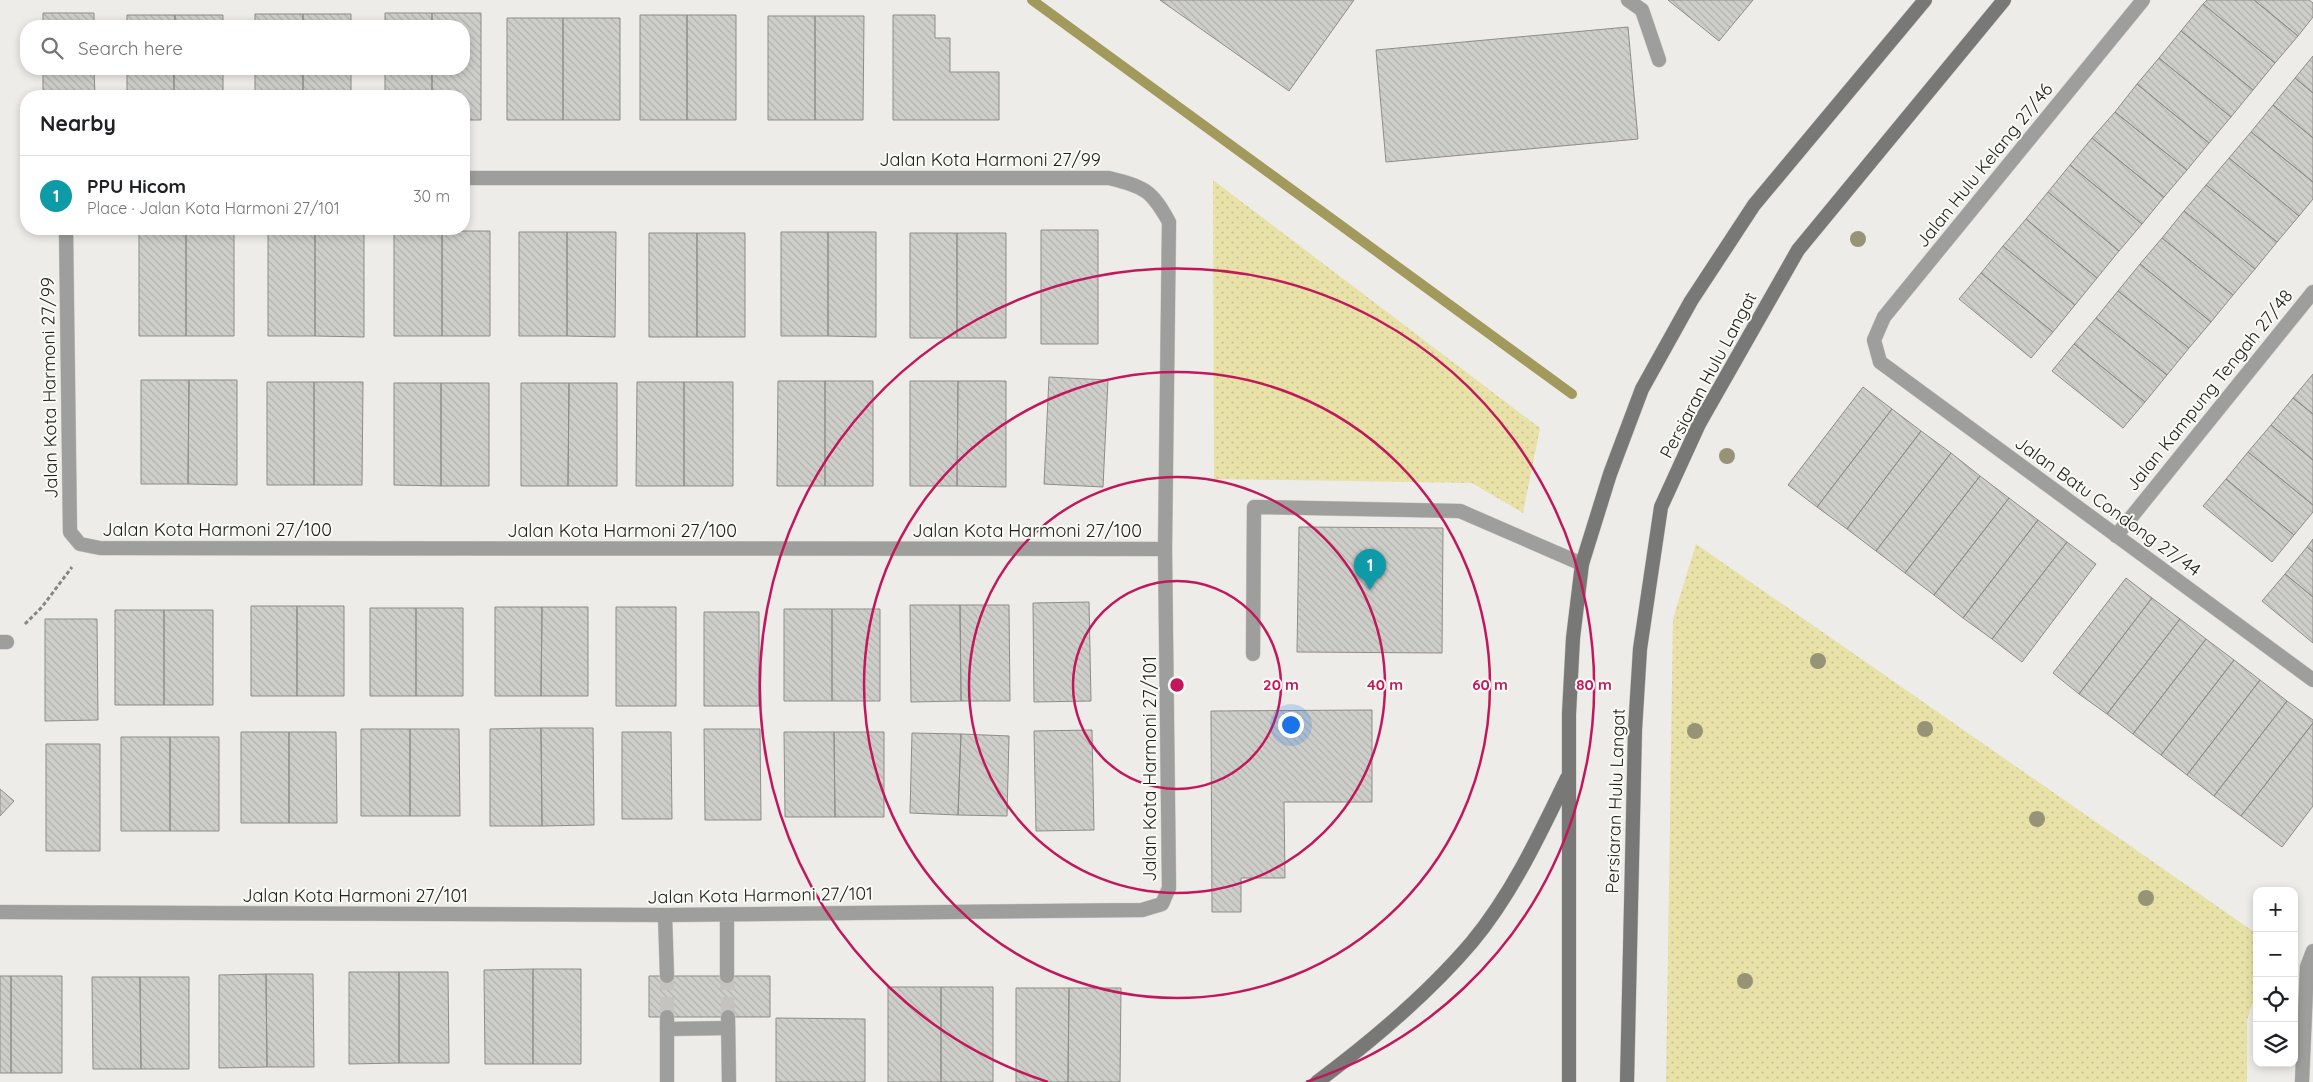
<!DOCTYPE html>
<html lang="en">
<head>
<meta charset="utf-8">
<style>
  :root { --surface:#fff; --page:#f2f2f2; --text:#202124; --muted:#757577; --line:#e0e0e0; --accent:#9448ba }
  body { margin:0; font-family:Quicksand,sans-serif; background:var(--page); color:var(--text) }
  .controls { position:absolute; right:15px; bottom:15px; display:grid; overflow:hidden; border-radius:10px; box-shadow:0 2px 8px #0003 }
  .controls button { width:45px; height:45px; display:grid; place-items:center; padding:0; border:0; border-bottom:1px solid var(--line); background:var(--surface); color:var(--text); font:25px sans-serif }
  .you { position:absolute; left:1290px; top:724px; width:18px; height:18px; margin:-12px; border:4px solid #fff; border-radius:50%; background:#1a73e8; box-shadow:0 0 0 8px #1a73e833 }
  .badge { display:grid; place-items:center; width:32px; height:32px; border-radius:50%; background:var(--accent); color:#fff; font-size:16px; font-weight:700 }
  .pin { position:absolute; translate:-50% -41px; filter:drop-shadow(0 1px 2px #0008) }
  .pin::after { content:''; position:absolute; top:26px; width:18px; height:15px; background:inherit; clip-path:polygon(0 0,100% 0,50% 100%) }
  .list { margin:0; padding:0; list-style:none }
  h2 { display:flex; justify-content:space-between; align-items:center; height:65px; margin:0; padding:0 20px; font-size:21px }
  h2 small { font-size:16px; font-weight:400; color:var(--muted) }
  .list li { display:grid; grid-template-columns:32px 1fr auto; gap:15px; align-items:center; box-sizing:border-box; height:80px; padding:0 20px; border-top:1px solid var(--line) }
  .list b { display:block; font-size:19px; white-space:nowrap }
  .list p { margin:0; font-size:16px; white-space:nowrap; color:var(--muted) }
  .list em { font-size:16px; font-style:normal; color:var(--muted) }
  .icon { flex:none; width:28px; height:28px; fill:none; stroke:currentColor; stroke-width:2; stroke-linecap:round; stroke-linejoin:round }
  .map { position:relative; flex:none; width:2313px; height:1082px; overflow:hidden }
  .search { position:absolute; background:var(--surface); box-shadow:0 2px 8px #0003; left:20px; top:20px; width:450px; height:55px; display:flex; align-items:center; gap:12px; box-sizing:border-box; padding:0 18px; border-radius:20px; color:var(--muted); font-size:19px }
  .panel { position:absolute; background:var(--surface); box-shadow:0 2px 8px #0003; left:20px; top:90px; width:450px; height:145px; border-radius:20px }
  .map>svg:first-child { display:block }
</style>
</head>
<body>
<div class="map">
<svg width="2313" height="1082" viewBox="0 0 2313 1082">
  <defs>
    <pattern id="grass-dots" width="8" height="8" patternUnits="userSpaceOnUse" patternTransform="scale(1.25)"><rect width="8" height="8" fill="#e8e2a8"/><path d="M2 2h.1M6 6h.1" fill="none" stroke="#c7c290" stroke-width="1.8" stroke-linecap="round"/></pattern>
    <pattern id="building-back-hatch" width="6" height="6" patternUnits="userSpaceOnUse" patternTransform="scale(1.25)"><rect width="6" height="6" fill="#cececb"/><path d="M-1 5l2 2M0 0l6 6M5-1l2 2" fill="none" stroke="#b1b1ae"/></pattern>
  </defs>
  <rect width="100%" height="100%" fill="#edece9"/>
  <path fill="url(#grass-dots)" d="M1213,180L1540,428L1523,513L1472,483L1214,479Z
    M1696,544L2257,934V989L2247,1020V1082H1666L1673,619Z"/>
  <g fill="none" stroke-linecap="round" stroke-linejoin="round">
    <path stroke="#a19a5c" stroke-width="10" d="M1032,0L1572,394"/>
  </g>
  <path fill="url(#building-back-hatch)" stroke="#8e8d8a" d="M1160,0H1354L1289,91Z
    M1668,0H1753L1719,41Z
    M2207,0H2254L2298,36L2275,63L2203,4Z
    M2254,0H2309L2313,3V17L2298,36Z
    M2203,4L2275,63L2253,90L2181,31Z
    M43,13H94V26H43Z
    M385,13H432V26H385Z
    M432,13H481V120H464V96H432V69H464V26H432Z
    M255,14H303V26H255Z
    M303,14H351V26H303Z
    M127,15H175V26H127Z
    M175,15H223V26H175Z
    M640,15H687V120H640Z
    M687,15H736V120H687Z
    M893,15H935V38H950V72H999V120H893Z
    M768,16H815V120H768Z
    M815,16H864L863,120H815Z
    M507,18H563V120H507Z
    M563,18H620V120H563Z
    M1628,27L1638,139L1386,162L1376,50Z
    M2181,31L2253,90L2231,117L2159,58Z
    M2313,56V93L2295,78Z
    M2159,58L2231,117L2209,143L2137,84Z
    M43,69H94L95,96H43Z
    M127,69H174V96H127Z
    M174,69H223V96H174Z
    M255,69H303V96H255Z
    M303,69H351V96H303Z
    M385,69H432V96H385Z
    M2295,78L2313,93V138L2273,105Z
    M2137,84L2209,143L2187,170L2115,112Z
    M2273,105L2313,138V182L2251,132Z
    M2115,112L2187,170L2164,197L2092,138Z
    M2251,132L2313,182V199L2299,216L2229,158Z
    M2092,138L2164,197L2142,224L2070,165Z
    M2229,158L2299,216L2277,242L2206,185Z
    M2070,165L2142,224L2119,251L2048,192Z
    M2206,185L2277,242L2255,269L2184,211Z
    M2048,192L2119,251L2097,278L2026,219Z
    M2184,211L2255,269L2233,295L2162,238Z
    M2026,219L2097,278L2075,305L2003,246Z
    M1041,230H1098V344H1041Z
    M394,231H442V336H394Z
    M442,231H490V336H442Z
    M139,232H186V336H139Z
    M186,232H234V336H186Z
    M268,232H315V336H268Z
    M315,232H364V337L315,336Z
    M519,232H567V336H519Z
    M567,232H616L615,337L567,336Z
    M781,232H828V336H781Z
    M828,232H876V337L828,336Z
    M649,233H697V337H649Z
    M697,233H745V337H697Z
    M910,233H957V338H910Z
    M957,233H1006V338H957Z
    M2162,238L2233,295L2211,322L2140,264Z
    M2003,246L2075,305L2053,332L1981,273Z
    M2140,264L2211,322L2189,348L2118,291Z
    M1981,273L2053,332L2031,358L1959,299Z
    M2118,291L2189,348L2167,375L2096,318Z
    M2096,318L2167,375L2145,402L2074,344Z
    M2074,344L2145,402L2123,428L2052,371Z
    M2313,374V414L2293,398Z
    M1049,377L1108,380L1103,487L1044,484Z
    M141,380H189L188,484H141Z
    M189,380H237V485L188,484Z
    M778,381H825V486H777Z
    M825,381H873V486H825Z
    M910,381H958L957,486H910Z
    M958,381H1006V487L957,486Z
    M267,382H314V485H267Z
    M314,382H363L362,485H314Z
    M637,382H684V486H636Z
    M684,382H733V486H684Z
    M394,383H441V486L394,485Z
    M441,383H489V486H441Z
    M521,383H569L568,486H521Z
    M569,383H617V486H568Z
    M1863,387L1892,409L1817,507L1788,485Z
    M2293,398L2313,414V460L2271,425Z
    M1892,409L1921,431L1847,529L1817,507Z
    M2271,425L2313,460V505L2248,452Z
    M1921,431L1951,453L1876,551L1847,529Z
    M2248,452L2313,505V512L2294,535L2226,479Z
    M1951,453L1980,476L1905,573L1876,551Z
    M1980,476L2009,498L1934,595L1905,573Z
    M2226,479L2294,535L2272,562L2203,506Z
    M2009,498L2038,520L1963,618L1934,595Z
    M2038,520L2067,542L1992,639L1963,618Z
    M1299,527L1443,528L1442,653L1297,652Z
    M2313,539V552L2307,547Z
    M2067,542L2096,564L2022,662L1992,639Z
    M2307,547L2313,552V597L2285,574Z
    M2285,574L2313,597V643L2262,601Z
    M2126,578L2152,598L2079,694L2053,673Z
    M2152,598L2180,619L2107,714L2079,694Z
    M1089,602L1091,701L1034,702L1033,603Z
    M910,605H960L961,701L911,702Z
    M960,605H1009L1010,701H961Z
    M251,606H297V696H251Z
    M297,606H344V696H297Z
    M495,607H542L541,696H495Z
    M542,607H588V696H541Z
    M616,607H676V706H616Z
    M370,608H416V696H370Z
    M416,608H463V696H416Z
    M784,609H832V701H784Z
    M832,609H880V701H832Z
    M115,610H164V705H115Z
    M164,610H213V705H164Z
    M704,612H759V706H704Z
    M45,619H97L98,720L45,721Z
    M2180,619L2206,639L2133,734L2107,714Z
    M2206,639L2234,660L2161,755L2133,734Z
    M2234,660L2260,680L2187,775L2161,755Z
    M2260,680L2287,701L2214,796L2187,775Z
    M2287,701L2313,720V723L2241,816L2214,796Z
    M1372,710V802H1284L1285,878H1241V912H1212L1211,711Z
    M2313,723V806L2282,847L2241,816Z
    M541,728L542,826H490V729Z
    M541,728H593L594,825L542,826Z
    M361,729H410V816H361Z
    M410,729H459L460,816H410Z
    M704,729H760L761,820H705Z
    M1092,730L1094,830L1036,831L1034,731Z
    M241,732H289V823H241Z
    M289,732H336L337,823H289Z
    M622,732H671L672,819H622Z
    M784,732H834L835,817H785Z
    M834,732H884V817H835Z
    M912,733L961,734L958,815L910,813Z
    M961,734L1009,736L1007,816L958,815Z
    M121,737H170V831H121Z
    M170,737H219V831H170Z
    M46,744H100V851H46Z
    M0,789L14,801L0,816Z
    M533,969V1064H485L484,970Z
    M533,969H581V1064H533Z
    M349,972H399V1063L349,1064Z
    M399,972H448L449,1063H399Z
    M266,974L267,1067L219,1068V975Z
    M266,974H313L314,1067H267Z
    M0,976H11V1073H0Z
    M11,976H62V1073H11Z
    M649,976H770V1017H649Z
    M92,977H140L141,1069H93Z
    M140,977H189V1069H141Z
    M888,987H941V1082H888Z
    M941,987H993V1082H941Z
    M1016,988H1069L1068,1082H1016Z
    M1069,988H1121L1120,1082H1068Z
    M776,1018L865,1019V1082H776Z"/>
  <g fill="none" stroke-linecap="round" stroke-linejoin="round">
    <path stroke="#c4c3c0" stroke-width="14" stroke-dasharray="14 7" stroke-linecap="butt" d="M667,976V1017
      M727,976L728,1017"/>
    <defs>
      <path id="service" d="M1253,654L1254,507L1460,511L1582,564
        M667,1029L728,1028"/>
      <path id="minor" d="M1628,0L1642,10L1659,60
        M2143,0L1884,317L1874,340L1880,362L2313,680
        M66,229L70,532L80,544L100,548L1165,549
        M2116,536L2313,292
        M0,642H7
        M0,912L665,915L1142,910L1162,904L1169,888L1165,549L1169,222C1151,189 1144,187 1109,178H464
        M665,915L667,976
        M727,915V976
        M667,1017V1082
        M728,1017L729,1082
        M2302,1082L2307,967L2313,951"/>
      <path id="secondary" d="M1317,1082C1372,1041 1427,995 1472,942C1512,894 1540,834 1567,778
        M1569,1082V714L1573,638L1582,564L1610,474L1642,389L1691,301L1754,205L1925,0
        M1627,1082L1635,730L1640,649L1661,507L1699,424L1798,250L2004,0"/>
    </defs>
    <use href="#service" stroke="#c8c7c4" stroke-width="15"/>
    <use href="#minor" stroke="#c8c7c4" stroke-width="15"/>
    <use href="#secondary" stroke="#c8c7c4" stroke-width="15"/>
    <path stroke="#868683" stroke-width="3" stroke-dasharray="4 2.5" stroke-linecap="butt" d="M25,624L42,607L72,567"/>
    <use href="#service" stroke="#9e9e9c" stroke-width="14"/>
    <use href="#minor" stroke="#9e9e9c" stroke-width="14"/>
    <use href="#secondary" stroke="#787876" stroke-width="14"/>
  </g>
  <g fill="#979377">
    <circle cx="1858" cy="239" r="8"/>
    <circle cx="1727" cy="456" r="8"/>
    <circle cx="1818" cy="661" r="8"/>
    <circle cx="1925" cy="729" r="8"/>
    <circle cx="1695" cy="731" r="8"/>
    <circle cx="2037" cy="819" r="8"/>
    <circle cx="2146" cy="898" r="8"/>
    <circle cx="1745" cy="981" r="8"/>
  </g>
  <g fill="none" stroke="#c2185b" stroke-width="2.5">
    <circle cx="1177" cy="685" r="104"/>
    <circle cx="1177" cy="685" r="208"/>
    <circle cx="1177" cy="685" r="313"/>
    <path d="M1048 1082A417 417 0 1 1 1306 1082"/>
  </g>
  <g text-anchor="middle" dominant-baseline="central" stroke-width="4" stroke-linejoin="round" paint-order="stroke">
    <g font-size="18" fill="#20201e" stroke="#fafaf6">
      <text x="990" y="159">Jalan Kota Harmoni 27/99</text>
      <text transform="translate(1984 165) rotate(-51)">Jalan Hulu Kelang 27/46</text>
      <text transform="translate(1708 375) rotate(-62)">Persiaran Hulu Langat</text>
      <text transform="translate(49 388) rotate(-91)">Jalan Kota Harmoni 27/99</text>
      <text transform="translate(2209 390) rotate(-51)">Jalan Kampung Tengah 27/48</text>
      <text transform="translate(2108 506) rotate(36)">Jalan Batu Condong 27/44</text>
      <text x="217" y="529">Jalan Kota Harmoni 27/100</text>
      <text x="622" y="530">Jalan Kota Harmoni 27/100</text>
      <text x="1027" y="530">Jalan Kota Harmoni 27/100</text>
      <text transform="translate(1149 769) rotate(-90)">Jalan Kota Harmoni 27/101</text>
      <text transform="translate(1615 801) rotate(-88)">Persiaran Hulu Langat</text>
      <text x="355" y="895">Jalan Kota Harmoni 27/101</text>
      <text transform="translate(760 895) rotate(-1)">Jalan Kota Harmoni 27/101</text>
    </g>
  </g>
  <circle cx="1177" cy="685" r="8" fill="#c2185b" stroke="#fafaf6" stroke-width="2.5"/>
  <g font-size="15" text-anchor="middle" font-weight="bold" fill="#c2185b" stroke="#fafaf6" stroke-width="4" stroke-linejoin="round" paint-order="stroke">
    <text x="1281" y="690">20 m</text>
    <text x="1385" y="690">40 m</text>
    <text x="1490" y="690">60 m</text>
    <text x="1594" y="690">80 m</text>
  </g>
</svg>
<div class="controls">
<button>+</button>
<button>−</button>
<button><svg class="icon" aria-label="locate" viewBox="0 0 24 24"><circle cx="12" cy="12" r="6"/><path d="M12 2v4M12 18v4M2 12h4M18 12h4"/></svg></button>
<button><svg class="icon" aria-label="layers" viewBox="0 0 24 24"><path d="M12 4l9 5-9 5-9-5zM3 14l9 5 9-5"/></svg></button>
</div>
<div class="you"></div>
<div class="pin badge" style="left:1370px;top:590px;background:#0f9aa8">1</div>
<div class="search"><svg class="icon" aria-label="search" viewBox="0 0 24 24"><circle cx="10" cy="10" r="6"/><path d="M15 15l6 6"/></svg>Search here</div>
<section class="panel">
<h2>Nearby<small></small></h2>
<ul class="list">
<li><span class="badge" style="background:#0f9aa8">1</span><div><b>PPU Hicom</b><p>Place · Jalan Kota Harmoni 27/101</p></div><em>30 m</em></li>
</ul>
</section>
</div>
</body>
</html>
